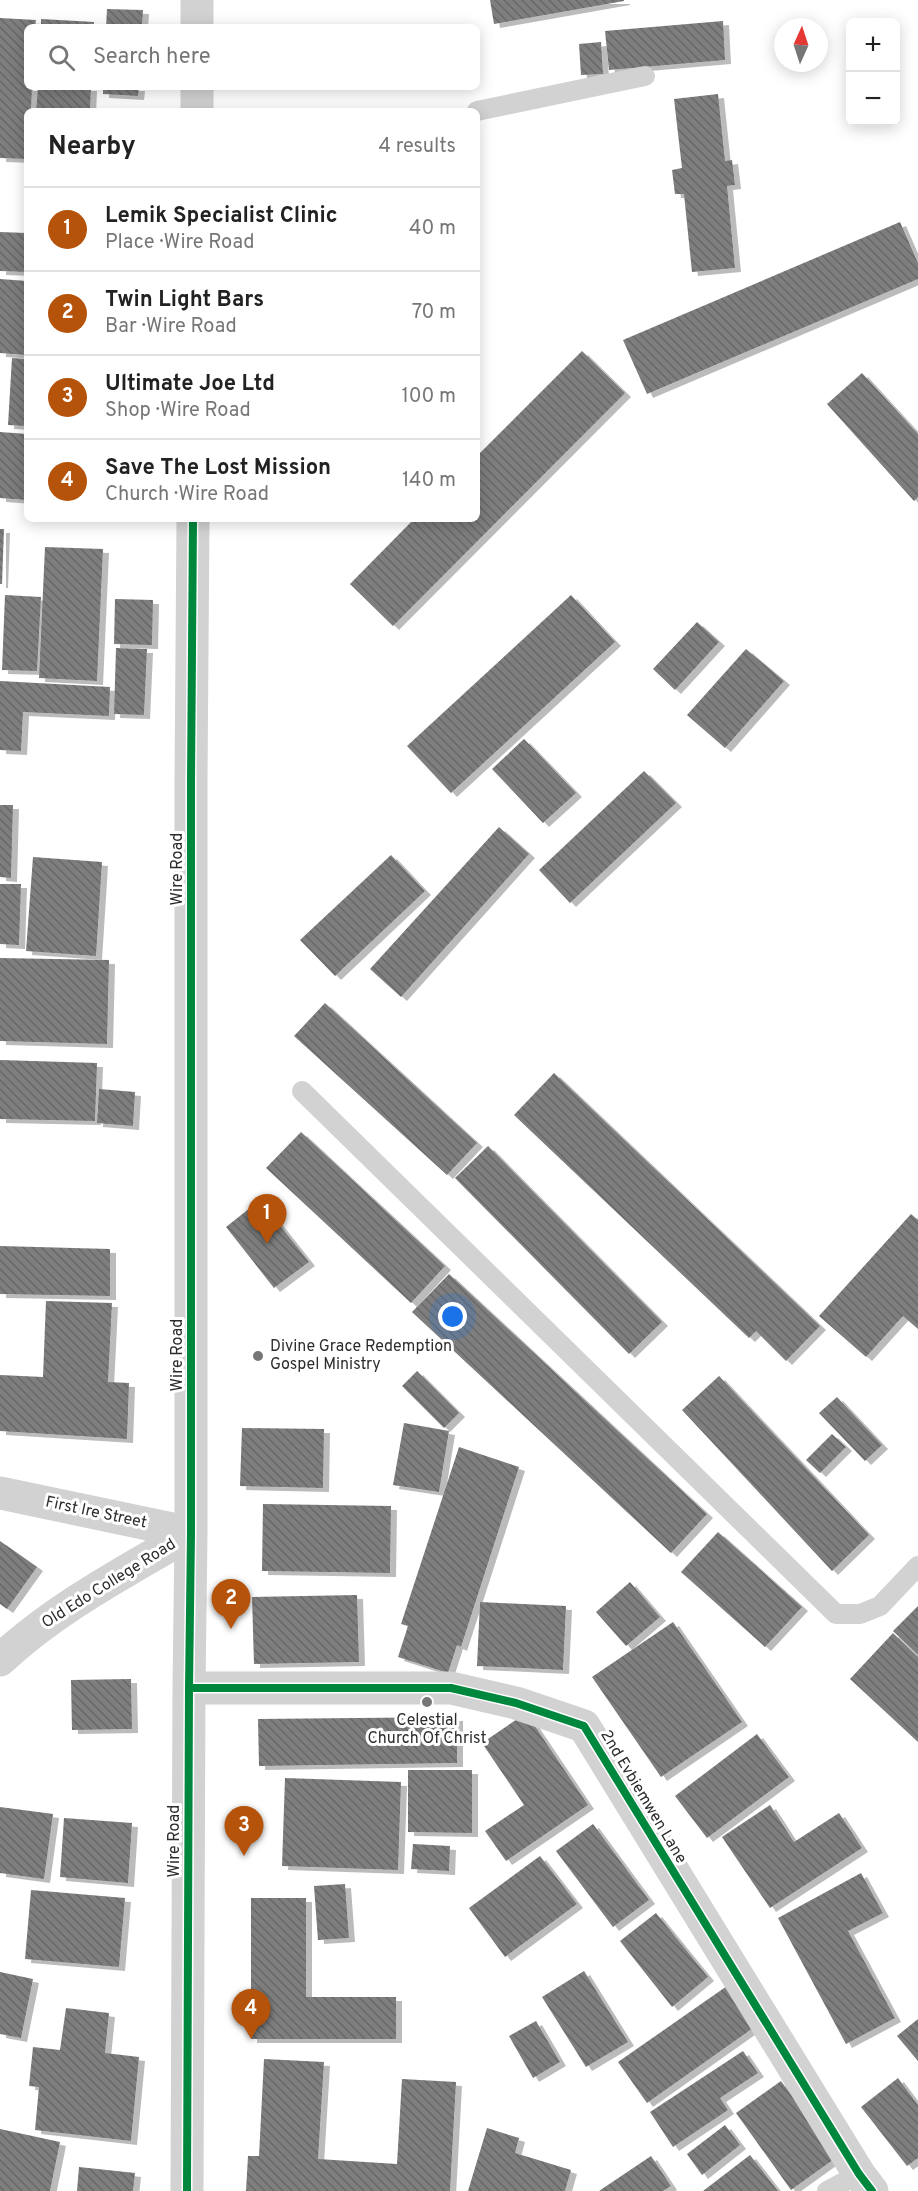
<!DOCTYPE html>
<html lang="en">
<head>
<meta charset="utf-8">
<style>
  :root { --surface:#fff; --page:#f6f6f6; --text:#222; --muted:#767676; --line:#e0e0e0; --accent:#b45309 }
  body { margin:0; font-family:Overpass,sans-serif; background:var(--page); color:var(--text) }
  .controls { position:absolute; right:18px; top:18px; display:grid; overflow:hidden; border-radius:9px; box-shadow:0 3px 15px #0003 }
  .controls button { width:54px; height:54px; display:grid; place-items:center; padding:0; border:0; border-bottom:2px solid var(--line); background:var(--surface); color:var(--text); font:30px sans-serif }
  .compass { position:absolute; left:774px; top:18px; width:54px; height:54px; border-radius:50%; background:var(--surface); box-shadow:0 3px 15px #0003; rotate:3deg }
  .you { position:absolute; left:453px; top:1317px; width:21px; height:21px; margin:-15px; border:4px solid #fff; border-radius:50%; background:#1a73e8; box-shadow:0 0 0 9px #1a73e833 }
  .badge { display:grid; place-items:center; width:39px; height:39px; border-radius:50%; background:var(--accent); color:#fff; font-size:20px; font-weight:700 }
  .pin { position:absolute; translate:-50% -50px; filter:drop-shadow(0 2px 3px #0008) }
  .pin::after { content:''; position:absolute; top:32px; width:21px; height:18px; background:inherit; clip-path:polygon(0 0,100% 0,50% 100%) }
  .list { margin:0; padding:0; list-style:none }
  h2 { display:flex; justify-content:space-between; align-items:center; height:78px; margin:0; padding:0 24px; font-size:26px }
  h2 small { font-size:20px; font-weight:400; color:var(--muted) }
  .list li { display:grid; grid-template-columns:39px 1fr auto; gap:18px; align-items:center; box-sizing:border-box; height:84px; padding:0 24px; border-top:2px solid var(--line) }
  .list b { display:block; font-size:22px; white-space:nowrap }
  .list p { margin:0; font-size:20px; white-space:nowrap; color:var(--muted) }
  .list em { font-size:20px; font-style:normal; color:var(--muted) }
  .icon { flex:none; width:33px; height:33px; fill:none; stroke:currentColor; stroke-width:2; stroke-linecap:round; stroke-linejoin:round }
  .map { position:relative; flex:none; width:918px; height:2191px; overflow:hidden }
  .search { position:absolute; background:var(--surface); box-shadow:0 3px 15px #0003; left:24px; top:24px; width:456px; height:66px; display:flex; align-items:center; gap:15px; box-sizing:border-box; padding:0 21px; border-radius:9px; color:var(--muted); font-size:22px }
  .panel { position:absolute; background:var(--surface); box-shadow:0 3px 15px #0003; left:24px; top:108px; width:456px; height:414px; border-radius:9px }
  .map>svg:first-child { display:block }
</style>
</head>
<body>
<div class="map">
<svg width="918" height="2191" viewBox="0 0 918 2191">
  <defs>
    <pattern id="building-back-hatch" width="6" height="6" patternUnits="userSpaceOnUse" patternTransform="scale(1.5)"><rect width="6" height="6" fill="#7e7e7e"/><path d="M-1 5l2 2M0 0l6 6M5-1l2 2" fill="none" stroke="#686868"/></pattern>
    <filter id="shadow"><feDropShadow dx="6" dy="4" stdDeviation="0" flood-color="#0004"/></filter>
  </defs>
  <rect width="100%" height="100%" fill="#fff"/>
  <path fill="url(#building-back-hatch)" filter="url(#shadow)" d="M490,0H624V1L494,24Z
    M107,9L143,10L142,27H106Z
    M0,18L36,20L35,27H27V87H32L31,111H27V159L0,158Z
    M41,19L94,22V27H41Z
    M723,21L725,60L609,70L605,31Z
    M601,42L603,74L581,75L579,44Z
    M38,87H91L90,111H36Z
    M103,87H139L138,96L103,94Z
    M718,94L725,161L732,160L735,185L727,186L735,268L692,272L684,194H675L672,170L682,168L674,99Z
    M900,222L918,263V279L647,394L623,340Z
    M0,232L27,233V272L0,271Z
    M0,279L27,281V355L0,353Z
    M582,351L625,393L393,626L350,584L414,519H477V456Z
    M12,358L27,359V426L8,425Z
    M862,373L918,434V497L914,501L827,404Z
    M0,432L27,434V500L0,498Z
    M0,529H4L2,584H0Z
    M45,547L103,549L97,681L39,678Z
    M5,595L41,597L37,671L2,670Z
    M571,595L615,642L451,793L407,746Z
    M115,599L153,600L152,645L114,644Z
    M697,622L719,642L675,690L653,669Z
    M116,648L147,649L144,715L114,714Z
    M746,649L784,681L725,748L687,715Z
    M0,681L110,687L109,716L23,712L21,751L0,750Z
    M524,739L576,793L543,823L492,769Z
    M644,771L676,803L570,903L539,870Z
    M0,805H13L11,878L0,877Z
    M499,827L529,854L401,997L370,969Z
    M391,855L425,891L335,976L300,940Z
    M33,857L102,862L96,956L26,951Z
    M0,884H21L19,945L0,944Z
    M0,958L109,960L107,1044L0,1041Z
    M325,1003L477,1143L447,1175L294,1036Z
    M0,1060L97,1063L95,1121L0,1119Z
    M554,1073L820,1326L786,1361L756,1331L749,1338L514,1115Z
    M99,1089L135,1092L133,1126L97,1123Z
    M301,1132L445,1266L411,1303L266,1168Z
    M488,1146L662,1322L629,1354L455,1178Z
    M260,1200L309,1262L274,1288L226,1227Z
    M911,1214L918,1220V1329L903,1316L866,1357L819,1316Z
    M0,1246L110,1249V1296L0,1294Z
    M449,1274L707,1514L671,1553L412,1312Z
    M46,1301L112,1303L108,1382L129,1383L127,1439L0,1431V1375L43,1377Z
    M417,1371L459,1413L444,1428L402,1386Z
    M719,1376L869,1535L832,1571L682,1410Z
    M837,1397L882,1445L865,1461L819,1413Z
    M404,1423L449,1431L439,1492L393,1485Z
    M242,1428L324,1429L323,1488L240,1486Z
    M832,1434L846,1447L820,1473L806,1460Z
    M459,1447L519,1467L461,1647L457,1645L448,1673L398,1657L408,1626L401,1624Z
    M263,1504L391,1506L390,1573L262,1571Z
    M718,1532L802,1607L765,1647L681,1572Z
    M0,1541L37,1567L7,1609L0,1604Z
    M630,1582L660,1617L626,1646L596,1612Z
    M357,1595L359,1662L254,1664L252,1597Z
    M480,1602L566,1606L563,1670L477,1666Z
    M918,1606V1655L893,1631Z
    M673,1622L742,1722L661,1777L592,1677Z
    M893,1633L918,1657V1742L850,1679Z
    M131,1679L132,1729L72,1730L71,1680Z
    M526,1713L588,1805L506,1861L485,1831L524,1805L482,1743Z
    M457,1717V1763L259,1766L258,1719Z
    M757,1734L789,1777L707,1838L675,1796Z
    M408,1770H472V1833L408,1832Z
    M285,1778L401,1782L398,1870L282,1866Z
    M770,1805L794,1842L839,1813L862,1848L770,1908L722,1837Z
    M0,1807L53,1814L44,1879L0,1873Z
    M64,1818L132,1823L128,1883L60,1877Z
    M593,1824L649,1900L613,1927L556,1851Z
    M413,1844L450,1846L449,1871L411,1869Z
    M540,1856L577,1904L505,1957L469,1908Z
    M861,1873L883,1913L848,1931L895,2018L846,2044L778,1918Z
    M345,1884L349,1938L318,1940L314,1886Z
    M31,1890L125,1898L119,1967L25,1959Z
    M251,1898H306V1997H396V2039H251Z
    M656,1913L708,1977L672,2007L620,1941Z
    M584,1971L628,2042L586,2067L542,1997Z
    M0,1972L33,1979L21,2038L0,2034Z
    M727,1986L756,2026L647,2103L618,2062Z
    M66,2008L109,2013L105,2053L139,2057L131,2141L35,2130L39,2087L29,2086L33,2047L60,2050Z
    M918,2019V2061L897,2036Z
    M536,2021L560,2062L533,2078L509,2036Z
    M743,2051L758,2073L720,2098L728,2110L673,2147L650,2112Z
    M264,2059L324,2062L318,2159L397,2164L402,2079L456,2082L450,2191H246L248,2156H259Z
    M898,2078L918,2105V2158L907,2166L861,2107Z
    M781,2081L837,2157L791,2190L736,2113Z
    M725,2125L740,2145L702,2175L687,2154Z
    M487,2128L519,2138L515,2153L571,2170L565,2191H468Z
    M0,2129L60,2142L50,2191H0Z
    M750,2155L778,2191H703Z
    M651,2156L671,2186L663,2191H599Z
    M79,2167L135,2173L133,2191H77Z"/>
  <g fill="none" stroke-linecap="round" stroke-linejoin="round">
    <path stroke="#d2d2d2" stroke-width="20" d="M477,111L645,76
      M302,1091L836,1614H860L880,1606L918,1566
      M827,2191L859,2174"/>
    <path stroke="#d2d2d2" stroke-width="33" d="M197,27V0
      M197,111V87
      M0,1493L191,1533
      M0,1660C57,1607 125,1572 191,1533
      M189,1688H451L516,1703L584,1726L859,2174L872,2191
      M187,2191L189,1688L191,1533V781L193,519"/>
    <defs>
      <path id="cycleway" d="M189,1688H451L516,1703L584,1726L859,2174L872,2191
        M187,2191L189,1688L191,1533V781L193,519"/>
    </defs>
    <use href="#cycleway" stroke="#fff" stroke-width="11"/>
    <use href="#cycleway" stroke="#00873e" stroke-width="8"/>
  </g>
  <g fill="#767676" stroke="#fff" stroke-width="2">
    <circle cx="258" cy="1356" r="6"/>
    <circle cx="427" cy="1702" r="6"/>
  </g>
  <g text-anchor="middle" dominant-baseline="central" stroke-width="6" stroke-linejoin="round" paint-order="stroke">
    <g font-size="16" fill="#2d2d2d" stroke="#fff">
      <text transform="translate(178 869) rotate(-90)">Wire Road</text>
      <text transform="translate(178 1355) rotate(-90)">Wire Road</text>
      <text transform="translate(96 1513) rotate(12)">First Ire Street</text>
      <text transform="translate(109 1584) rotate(-32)">Old Edo College Road</text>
      <text transform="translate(643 1797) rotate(59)">2nd Evbiemwen Lane</text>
      <text transform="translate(175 1841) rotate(-90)">Wire Road</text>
    </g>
    <g font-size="16" fill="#2d2d2d" stroke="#fff" text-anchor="start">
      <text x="270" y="1347">Divine Grace Redemption<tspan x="270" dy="18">Gospel Ministry</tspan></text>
      <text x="427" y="1721" text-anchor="middle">Celestial<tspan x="427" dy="18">Church Of Christ</tspan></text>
    </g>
  </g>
</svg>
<div class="controls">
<button>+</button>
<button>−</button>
</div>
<svg class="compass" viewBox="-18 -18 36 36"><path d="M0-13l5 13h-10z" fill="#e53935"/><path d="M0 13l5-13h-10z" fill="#767676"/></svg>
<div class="you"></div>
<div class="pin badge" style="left:267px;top:1244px">1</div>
<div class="pin badge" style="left:231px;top:1629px">2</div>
<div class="pin badge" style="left:244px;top:1856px">3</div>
<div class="pin badge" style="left:251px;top:2039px">4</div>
<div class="search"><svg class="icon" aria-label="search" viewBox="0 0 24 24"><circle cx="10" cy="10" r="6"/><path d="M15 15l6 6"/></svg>Search here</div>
<section class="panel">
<h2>Nearby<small>4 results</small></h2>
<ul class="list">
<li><span class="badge">1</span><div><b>Lemik Specialist Clinic</b><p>Place · Wire Road</p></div><em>40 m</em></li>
<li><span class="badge">2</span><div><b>Twin Light Bars</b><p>Bar · Wire Road</p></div><em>70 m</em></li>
<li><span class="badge">3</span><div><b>Ultimate Joe Ltd</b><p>Shop · Wire Road</p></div><em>100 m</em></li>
<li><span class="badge">4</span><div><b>Save The Lost Mission</b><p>Church · Wire Road</p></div><em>140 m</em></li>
</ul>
</section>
</div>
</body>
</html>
